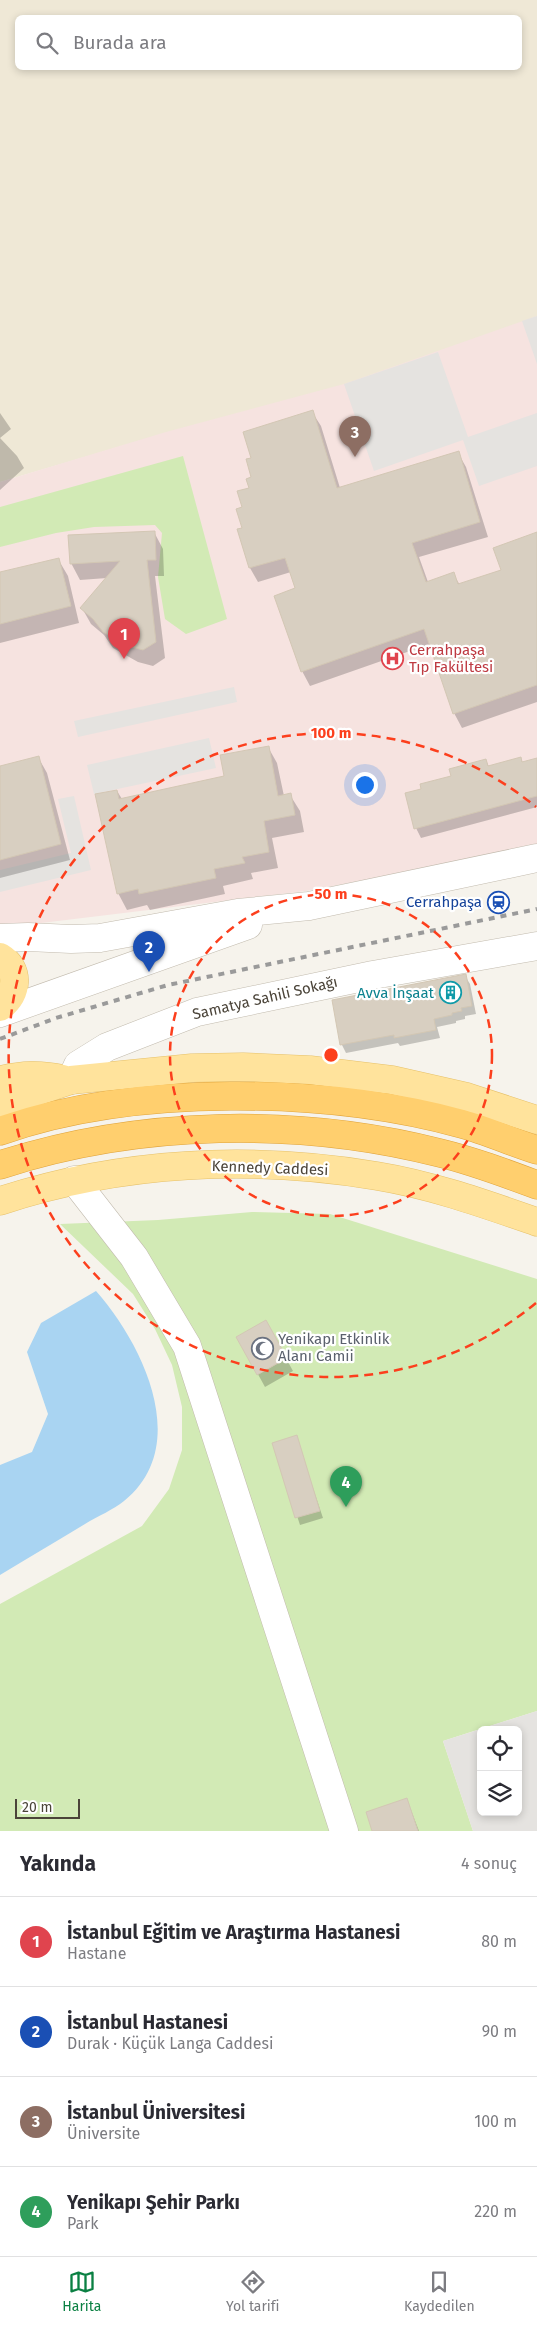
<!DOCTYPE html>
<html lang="tr">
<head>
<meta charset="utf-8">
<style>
  :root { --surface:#fff; --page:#f7f7f7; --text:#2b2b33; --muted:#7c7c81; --line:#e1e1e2; --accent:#0b8043 }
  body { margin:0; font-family:"Fira Sans",sans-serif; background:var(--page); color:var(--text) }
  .controls { position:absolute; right:15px; bottom:15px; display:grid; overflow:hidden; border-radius:8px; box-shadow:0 2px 8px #0003 }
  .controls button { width:45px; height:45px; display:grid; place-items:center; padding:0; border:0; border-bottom:1px solid var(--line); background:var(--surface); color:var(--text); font:25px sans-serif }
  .scale { position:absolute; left:15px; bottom:12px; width:65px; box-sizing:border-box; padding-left:5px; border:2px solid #4b4439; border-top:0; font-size:14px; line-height:18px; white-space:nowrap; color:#4b4439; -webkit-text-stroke:4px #fff; paint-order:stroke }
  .you { position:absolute; left:364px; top:784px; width:18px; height:18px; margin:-12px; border:4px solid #fff; border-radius:50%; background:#1a73e8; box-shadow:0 0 0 8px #1a73e833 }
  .badge { display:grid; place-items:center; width:32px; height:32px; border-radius:50%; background:var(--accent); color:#fff; font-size:16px; font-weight:700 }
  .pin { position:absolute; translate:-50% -41px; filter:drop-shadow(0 1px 2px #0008) }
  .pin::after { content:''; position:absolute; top:26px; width:18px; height:15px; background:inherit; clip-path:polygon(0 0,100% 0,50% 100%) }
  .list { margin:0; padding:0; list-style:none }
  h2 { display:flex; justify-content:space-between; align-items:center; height:65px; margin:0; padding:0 20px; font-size:21px }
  h2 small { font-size:16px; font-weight:400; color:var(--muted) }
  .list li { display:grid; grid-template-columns:32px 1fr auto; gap:15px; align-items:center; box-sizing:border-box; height:90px; padding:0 20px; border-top:1px solid var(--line) }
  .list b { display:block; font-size:19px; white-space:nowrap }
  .list p { margin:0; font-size:16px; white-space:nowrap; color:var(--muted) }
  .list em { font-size:16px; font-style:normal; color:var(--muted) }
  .icon { flex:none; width:28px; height:28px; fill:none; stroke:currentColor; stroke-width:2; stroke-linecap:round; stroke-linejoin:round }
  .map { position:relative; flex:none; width:537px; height:1831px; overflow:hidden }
  .search { position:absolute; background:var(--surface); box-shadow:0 2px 8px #0003; left:15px; right:15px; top:15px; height:55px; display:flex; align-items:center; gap:12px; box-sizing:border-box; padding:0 18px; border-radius:8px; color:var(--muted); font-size:19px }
  .sheet { height:425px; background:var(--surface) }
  nav { display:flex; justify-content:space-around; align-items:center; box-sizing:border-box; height:70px; border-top:1px solid var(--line); background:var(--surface); font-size:14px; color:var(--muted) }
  nav a { display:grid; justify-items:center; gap:2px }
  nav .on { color:var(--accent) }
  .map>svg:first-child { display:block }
</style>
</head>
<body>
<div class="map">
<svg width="537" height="1831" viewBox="0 0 537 1831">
  <rect width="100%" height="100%" fill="#f6f3ec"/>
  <path fill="#efe8d6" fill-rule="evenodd" d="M0,0H537V848L166,433L0,482ZM18,18H520V68H18Z"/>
  <path fill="#f6e3e0" d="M537,316V848L306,891L0,928V482L166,432L344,384Z"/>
  <path fill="#d2eab5" d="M183,456L227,619L186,634L165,619L158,577L162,533L155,525L94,527L56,533L0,547V507Z
    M252,1212L330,1214L537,1279V1711L443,1741L473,1831H0V1604L142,1526L169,1489L182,1450V1407L172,1365L155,1329L133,1294L60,1224L158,1220Z"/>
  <path fill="#e5e3e0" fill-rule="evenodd" d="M537,316V364L522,321Z
    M438,352L468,437L537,413V466L479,486L463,440L374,471L344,384Z
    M234,687L237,702L78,737L74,721Z
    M209,738L216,768L94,794L87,765Z
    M74,796L91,870L0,892V870L71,853L58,799Z
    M537,1711V1831H473L443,1741ZM481,1730H518V1812H481Z"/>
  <path fill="#a9d4f2" d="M96,1291C142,1343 193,1445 124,1501C113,1510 98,1516 85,1524C57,1541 28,1558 0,1575V1465L32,1452L48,1414L27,1352L41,1323Z"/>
  <path fill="#0003" d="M312,412L321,426L340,488L458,453L466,467L488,537L419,557L428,582L453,574L460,585L502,570L537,533V702L462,728L454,713L430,644L310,686L302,671L297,589L291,572L258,582L250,568L238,530L243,528L244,508L253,478L252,459Z
    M0,413L11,429L0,438L17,456L24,468L0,490Z
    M154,532L163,549L164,576H155L165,658L153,666L138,662L113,648L104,635L91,624L82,608L107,578L80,580L71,563Z
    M58,559L68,576L79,623L0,643V574Z
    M268,747L277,763L284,796L290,795L300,811L304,832L272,838L278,868L251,873L253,879L223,886L225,894L150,910L147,905L127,910L118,893L117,791L122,799L226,777Z
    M38,757L47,773L70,860L0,878V767Z
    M520,758L523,763L537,762V807L421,838L416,828L423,790L486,760L489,767Z
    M465,976L470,984L476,1014L465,1016V1019L456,1021V1023L437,1027L440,1038L400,1046L398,1043L346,1053L342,1045Z
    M266,1322L293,1371L265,1387L238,1338Z
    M296,1437L323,1518L300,1525L273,1443Z
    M407,1800L419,1831H373Z"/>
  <path fill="#d8cfc1" stroke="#d3c7b4" d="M313,410L337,488L459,451L480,522L412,543L426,582L454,572L458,584L501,570L493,548L537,532V685L453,714L424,629L301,672L274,596L295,588L285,558L249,568L237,529L242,528L236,509L242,507L237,491L249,488L246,479L251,477L246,459L251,458L243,432Z
    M155,531L156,560H147L156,642L143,650L128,646L103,632L93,619L80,608L120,561L70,564L68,535Z
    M59,558L71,606L0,624V572Z
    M269,746L278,796L291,793L295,815L264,821L269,852L242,857L245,863L214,869L216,878L139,894L138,889L117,894L95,794L117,790L119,799L224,776L220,755Z
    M39,756L61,844L0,860V766Z
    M521,757L522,762L537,758V796L414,829L405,793L421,789L420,784L451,776L449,769L486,759L488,766Z
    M466,974L472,1006L461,1008L462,1011L452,1013V1015L434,1019L436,1030L394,1038V1035L340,1045L332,1000Z
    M266,1320L287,1358L257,1375L236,1337Z
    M297,1435L320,1511L295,1518L272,1443Z
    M407,1798L418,1831H372L366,1812Z"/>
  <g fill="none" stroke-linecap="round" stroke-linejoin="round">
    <defs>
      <path id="minor" d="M0,938L28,937L71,939L100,938L238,913L309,906L537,858
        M0,1013L248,925
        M71,1080L78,1065L107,1047L197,1012L373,975L537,946
        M74,1180L134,1257L187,1346L344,1831"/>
      <path id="major" d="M0,957C20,969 18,993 0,1007
        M0,1080C22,1075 40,1074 62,1079
        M0,1104L71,1080L192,1068L243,1067L310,1070L392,1080L467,1097L537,1120
        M0,1201C121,1161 252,1155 377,1176C432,1185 485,1204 537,1222"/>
      <path id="highway" d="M0,1131C134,1084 326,1087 462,1124C487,1131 512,1142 537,1150
        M0,1165C138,1120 299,1117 440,1153C473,1161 505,1173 537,1185"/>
    </defs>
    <use href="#minor" stroke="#c2bbae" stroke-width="29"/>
    <use href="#major" stroke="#e6c16a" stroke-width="29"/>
    <use href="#highway" stroke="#e0a43c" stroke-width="29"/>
    <use href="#minor" stroke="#fff" stroke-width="28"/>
    <use href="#major" stroke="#ffe39c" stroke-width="28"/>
    <use href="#highway" stroke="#ffcf6e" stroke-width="28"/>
    <path stroke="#9a9a9a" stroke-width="4" stroke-dasharray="6 6" stroke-linecap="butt" d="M0,1039L56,1018L168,985L537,909"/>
  </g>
  <g fill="none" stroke="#fc3f1d" stroke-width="2.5" stroke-dasharray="9 6">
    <circle cx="331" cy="1055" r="161"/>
    <path d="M536 1303A322 322 0 1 1 536 807"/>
  </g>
  <defs>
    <symbol id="hospital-ring" viewBox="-11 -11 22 22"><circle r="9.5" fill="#fff" stroke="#e0444e" stroke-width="1.5"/><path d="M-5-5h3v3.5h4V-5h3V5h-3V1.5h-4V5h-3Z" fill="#e0444e"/></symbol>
    <symbol id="station-ring" viewBox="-11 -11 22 22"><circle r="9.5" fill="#fff" stroke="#1a4fb4" stroke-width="1.5"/><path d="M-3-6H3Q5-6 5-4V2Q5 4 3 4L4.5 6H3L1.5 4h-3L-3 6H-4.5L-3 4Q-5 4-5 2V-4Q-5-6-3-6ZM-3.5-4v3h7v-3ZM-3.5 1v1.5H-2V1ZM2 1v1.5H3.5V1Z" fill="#1a4fb4"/></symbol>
    <symbol id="building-ring" viewBox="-11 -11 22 22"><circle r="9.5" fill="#fff" stroke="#0f9aa8" stroke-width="1.5"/><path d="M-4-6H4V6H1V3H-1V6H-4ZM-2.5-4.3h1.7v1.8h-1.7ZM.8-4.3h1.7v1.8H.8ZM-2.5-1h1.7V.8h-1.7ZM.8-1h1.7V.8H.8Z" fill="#0f9aa8"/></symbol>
    <symbol id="mosque-ring" viewBox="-11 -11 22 22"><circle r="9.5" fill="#fff" stroke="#6b7280" stroke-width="1.5"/><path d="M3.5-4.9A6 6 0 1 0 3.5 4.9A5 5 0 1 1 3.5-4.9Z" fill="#6b7280"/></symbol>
  </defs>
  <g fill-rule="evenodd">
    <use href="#hospital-ring" x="380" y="646" width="25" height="25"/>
    <use href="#station-ring" x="486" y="890" width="25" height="25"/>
    <use href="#building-ring" x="438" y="980" width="25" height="25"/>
    <use href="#mosque-ring" x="250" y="1336" width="25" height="25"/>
  </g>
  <g text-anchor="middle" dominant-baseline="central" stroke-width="4.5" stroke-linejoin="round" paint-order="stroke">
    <g font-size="15" fill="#be3a42" stroke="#fff" text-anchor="start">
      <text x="409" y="650">Cerrahpaşa<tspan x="409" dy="17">Tıp Fakültesi</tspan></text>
    </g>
    <g font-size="15" fill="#164399" stroke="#fff" text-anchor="end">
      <text x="482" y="902">Cerrahpaşa</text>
    </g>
    <g font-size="15" fill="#0d838f" stroke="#fff" text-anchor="end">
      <text x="434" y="993">Avva İnşaat</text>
    </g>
    <g font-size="15" fill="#4b4439" stroke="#fff">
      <text transform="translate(265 998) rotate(-13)">Samatya Sahili Sokağı</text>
      <text transform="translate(270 1168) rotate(2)">Kennedy Caddesi</text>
    </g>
    <g font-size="15" fill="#5b616d" stroke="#fff" text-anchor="start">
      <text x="278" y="1339">Yenikapı Etkinlik<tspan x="278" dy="17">Alanı Camii</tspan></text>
    </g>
  </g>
  <circle cx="331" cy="1055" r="8" fill="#fc3f1d" stroke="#fff" stroke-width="2.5"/>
  <g font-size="15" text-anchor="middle" font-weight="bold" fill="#fc3f1d" stroke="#fff" stroke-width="4.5" stroke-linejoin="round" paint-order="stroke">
    <text x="331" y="738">100 m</text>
    <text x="331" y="899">50 m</text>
  </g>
</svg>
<div class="controls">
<button><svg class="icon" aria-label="locate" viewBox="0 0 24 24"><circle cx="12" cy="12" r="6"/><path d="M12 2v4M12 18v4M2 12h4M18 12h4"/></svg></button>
<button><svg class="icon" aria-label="layers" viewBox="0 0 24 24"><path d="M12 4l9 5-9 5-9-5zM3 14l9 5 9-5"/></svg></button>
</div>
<div class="scale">20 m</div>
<div class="you"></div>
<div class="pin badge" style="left:124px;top:659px;background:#e0444e">1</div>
<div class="pin badge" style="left:149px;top:972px;background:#1a4fb4">2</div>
<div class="pin badge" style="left:355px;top:457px;background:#8d6e63">3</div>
<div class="pin badge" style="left:346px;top:1507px;background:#2e9e5b">4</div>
<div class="search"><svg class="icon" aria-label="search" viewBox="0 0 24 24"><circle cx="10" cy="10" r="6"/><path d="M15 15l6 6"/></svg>Burada ara</div>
</div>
<section class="sheet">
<h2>Yakında<small>4 sonuç</small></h2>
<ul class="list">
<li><span class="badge" style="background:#e0444e">1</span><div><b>İstanbul Eğitim ve Araştırma Hastanesi</b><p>Hastane</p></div><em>80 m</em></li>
<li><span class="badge" style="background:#1a4fb4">2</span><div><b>İstanbul Hastanesi</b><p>Durak · Küçük Langa Caddesi</p></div><em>90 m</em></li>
<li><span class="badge" style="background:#8d6e63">3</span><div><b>İstanbul Üniversitesi</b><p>Üniversite</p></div><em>100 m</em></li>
<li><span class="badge" style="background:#2e9e5b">4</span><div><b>Yenikapı Şehir Parkı</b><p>Park</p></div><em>220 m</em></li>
</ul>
</section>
<nav>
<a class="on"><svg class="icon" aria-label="map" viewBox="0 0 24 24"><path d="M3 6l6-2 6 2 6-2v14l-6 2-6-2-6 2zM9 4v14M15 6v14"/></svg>Harita</a>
<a><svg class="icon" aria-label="directions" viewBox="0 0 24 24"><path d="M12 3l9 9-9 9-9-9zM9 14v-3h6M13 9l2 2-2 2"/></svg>Yol tarifi</a>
<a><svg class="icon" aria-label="saved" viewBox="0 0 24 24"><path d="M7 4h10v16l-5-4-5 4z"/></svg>Kaydedilen</a>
</nav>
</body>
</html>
